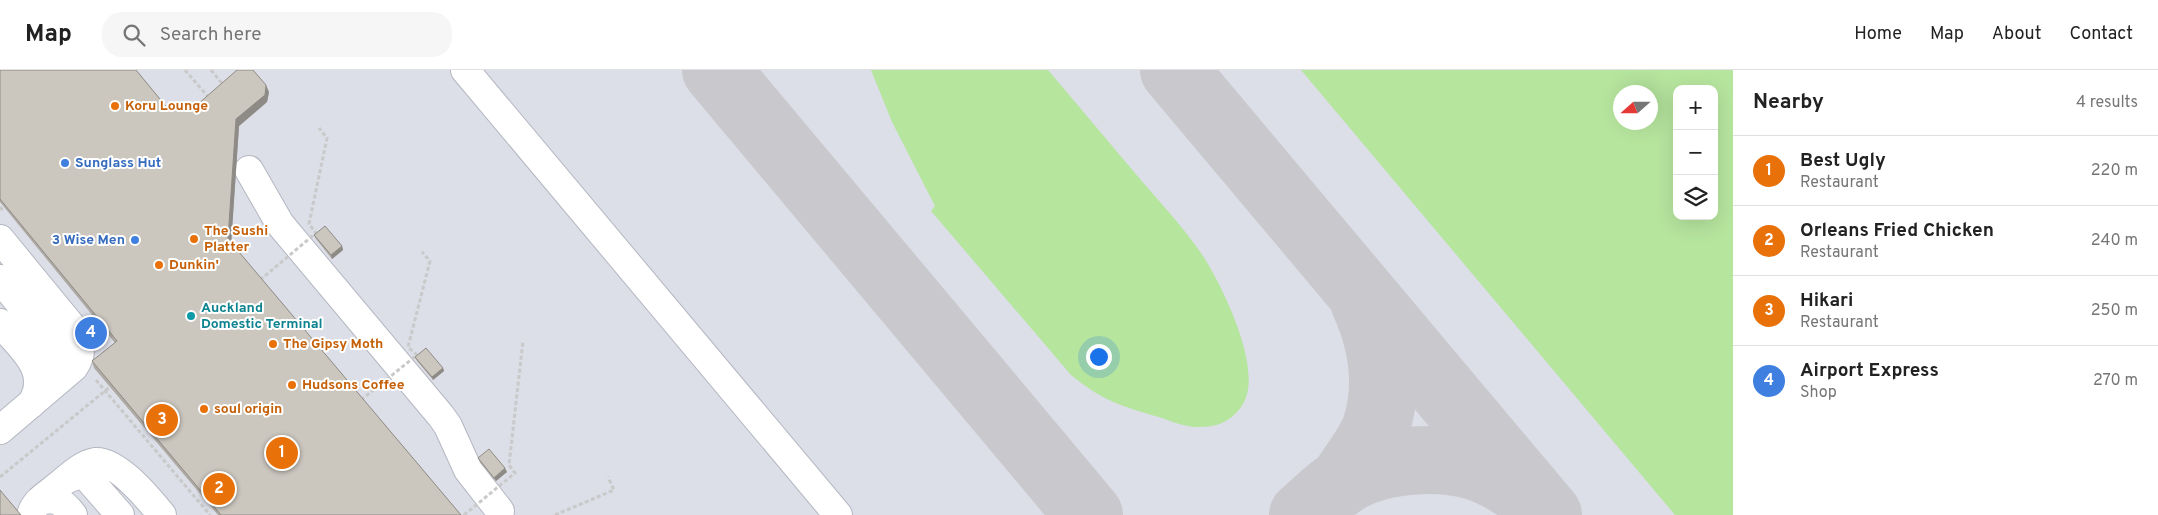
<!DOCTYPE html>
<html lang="en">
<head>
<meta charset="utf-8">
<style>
  :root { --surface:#fff; --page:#f6f6f6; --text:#222; --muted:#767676; --line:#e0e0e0; --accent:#4264fb }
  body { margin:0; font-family:Overpass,sans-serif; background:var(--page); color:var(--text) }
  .controls { position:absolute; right:15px; top:15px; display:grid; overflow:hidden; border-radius:10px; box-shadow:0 5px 20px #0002 }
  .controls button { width:45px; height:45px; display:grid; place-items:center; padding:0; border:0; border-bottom:1px solid var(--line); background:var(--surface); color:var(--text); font:25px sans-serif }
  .compass { position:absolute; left:1613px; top:15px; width:45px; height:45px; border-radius:50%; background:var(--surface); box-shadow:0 5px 20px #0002; rotate:249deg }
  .you { position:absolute; left:1098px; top:286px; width:18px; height:18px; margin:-12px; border:4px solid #fff; border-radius:50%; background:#1a73e8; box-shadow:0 0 0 8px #1a73e833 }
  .badge { display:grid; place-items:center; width:32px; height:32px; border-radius:50%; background:var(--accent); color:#fff; font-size:16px; font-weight:700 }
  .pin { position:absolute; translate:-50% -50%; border:2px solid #fff; box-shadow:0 1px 5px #0006 }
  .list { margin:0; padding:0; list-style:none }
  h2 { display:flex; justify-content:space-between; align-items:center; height:65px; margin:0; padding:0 20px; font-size:21px }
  h2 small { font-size:16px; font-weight:400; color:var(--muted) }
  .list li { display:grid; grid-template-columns:32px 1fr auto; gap:15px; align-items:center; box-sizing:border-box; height:70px; padding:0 20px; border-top:1px solid var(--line) }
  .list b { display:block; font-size:19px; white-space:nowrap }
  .list p { margin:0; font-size:16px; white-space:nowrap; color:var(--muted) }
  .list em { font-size:16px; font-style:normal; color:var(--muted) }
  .icon { flex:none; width:28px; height:28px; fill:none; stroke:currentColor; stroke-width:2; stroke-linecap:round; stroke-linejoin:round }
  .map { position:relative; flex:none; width:1733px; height:445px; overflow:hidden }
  header { display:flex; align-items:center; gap:30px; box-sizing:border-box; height:70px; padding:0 25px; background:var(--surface); border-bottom:1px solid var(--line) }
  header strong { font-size:24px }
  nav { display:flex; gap:28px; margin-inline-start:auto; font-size:18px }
  .search { width:350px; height:45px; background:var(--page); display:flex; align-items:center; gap:12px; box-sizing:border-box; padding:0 18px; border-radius:20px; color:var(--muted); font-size:19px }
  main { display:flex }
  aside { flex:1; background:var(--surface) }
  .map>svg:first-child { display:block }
</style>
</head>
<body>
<header>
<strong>Map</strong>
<div class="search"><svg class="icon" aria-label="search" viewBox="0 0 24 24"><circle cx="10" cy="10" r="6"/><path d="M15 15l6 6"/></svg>Search here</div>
<nav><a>Home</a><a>Map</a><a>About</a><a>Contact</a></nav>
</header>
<main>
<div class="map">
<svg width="1733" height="445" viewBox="0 0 1733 445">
  <rect width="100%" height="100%" fill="#efe9e1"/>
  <path fill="#dcdee8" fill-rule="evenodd" d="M0,0H1733V445H0ZM1677,19H1714V146H1677ZM1620,22H1650V52H1620Z"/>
  <path fill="#b6e59e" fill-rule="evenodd" d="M871,0H1048C1081,39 1113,77 1146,116C1166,139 1188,163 1205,189C1224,220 1266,305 1241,337C1230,353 1214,358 1195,357C1183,356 1170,351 1159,347C1123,337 1101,330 1071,305L931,141L935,136L892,52Z
    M1301,0H1733V445H1675ZM1677,19H1714V146H1677ZM1620,22H1650V52H1620Z"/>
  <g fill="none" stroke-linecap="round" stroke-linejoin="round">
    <path stroke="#c9c8cc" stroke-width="68" d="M716,0L1089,445
      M1174,0L1548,445
      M1344,410C1354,394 1370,375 1376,357C1390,314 1382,271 1364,231
      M1303,445C1316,434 1329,420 1344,411C1377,389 1437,385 1474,396C1493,402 1512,413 1528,425"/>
    <defs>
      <path id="minor" d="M465,0L838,445
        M249,100L280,154L441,346L448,356L468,400L500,441
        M0,169L73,258C81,271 83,284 74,297L0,360
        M0,209L59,282L62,299L56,312
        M0,253C20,277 53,301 31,334
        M65,410L77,405L86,406L120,445
        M38,432C55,425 63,432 73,445
        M31,445C34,431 49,424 59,415C69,407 82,394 95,392C117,390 149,429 162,445"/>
    </defs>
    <use href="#minor" stroke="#b4b7c1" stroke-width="30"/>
    <path stroke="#c9c9c9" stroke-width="3" stroke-dasharray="4 2.5" stroke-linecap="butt" d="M185,0L210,29
      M211,0L225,17
      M0,137L4,142
      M96,310L210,445
      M0,407L111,316
      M555,445L614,420L608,407"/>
    <use href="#minor" stroke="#fff" stroke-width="28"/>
    <path stroke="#c9c9c9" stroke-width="3" stroke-dasharray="4 2.5" stroke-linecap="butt" d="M260,210L316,163L309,154L327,68L319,58
      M361,330L417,285L408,277L430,191L422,182
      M464,445L515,403L509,395L523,271"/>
  </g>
  <path fill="#afaba4" d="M0,0L169,40L190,41L269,22L267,32L239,56L231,173L461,445H218L94,298L92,291L115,273L0,132Z
    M314,165L342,176L343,180L332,189L316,169Z
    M415,287L443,298L444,301L433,310L417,291Z
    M478,388L507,402L496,411L480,392Z"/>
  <path fill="#8e8b86" d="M266,15L269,22L267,32L239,56L231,176L228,169L236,49Z
    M342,176L343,180L332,189L331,185Z
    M443,298L444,301L433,310L432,307Z
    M505,398L507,402L496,411L494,408Z"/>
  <path fill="#cbc7bf" stroke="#8e8b86" d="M0,0H136L169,40L190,41L237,0H253L266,15L265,25L236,49L228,169L461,445H221L92,291L117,271L0,129Z
    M325,156L342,176L331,185L314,165Z
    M426,278L443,298L432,307L415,287Z
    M489,379L505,398L494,408L478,388Z
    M0,420L21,445H0Z"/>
  <g fill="#e8710a" stroke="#fff" stroke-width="2">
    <circle cx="115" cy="36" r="5"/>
    <circle cx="194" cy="169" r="5"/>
    <circle cx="159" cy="195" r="5"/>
    <circle cx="273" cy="274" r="5"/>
    <circle cx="292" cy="315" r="5"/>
    <circle cx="204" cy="339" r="5"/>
  </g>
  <g fill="#3f7fe0" stroke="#fff" stroke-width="2">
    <circle cx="65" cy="93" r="5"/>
    <circle cx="135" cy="170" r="5"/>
  </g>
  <circle fill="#0f9aa8" stroke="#fff" stroke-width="2" cx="191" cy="246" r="5"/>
  <g text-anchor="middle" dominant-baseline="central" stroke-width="4" stroke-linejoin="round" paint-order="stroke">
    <g font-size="14" font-weight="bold" fill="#c56008" stroke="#fff" text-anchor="start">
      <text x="125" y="36">Koru Lounge</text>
      <text x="204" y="161">The Sushi<tspan x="204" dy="16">Platter</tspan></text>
      <text x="169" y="195">Dunkin'</text>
      <text x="283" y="274">The Gipsy Moth</text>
      <text x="302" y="315">Hudsons Coffee</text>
      <text x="214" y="339">soul origin</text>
    </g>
    <g font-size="14" font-weight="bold" fill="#366cbe" stroke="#fff" text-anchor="start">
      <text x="75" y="93">Sunglass Hut</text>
      <text x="125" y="170" text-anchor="end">3 Wise Men</text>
    </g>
    <g font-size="14" font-weight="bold" fill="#0d838f" stroke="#fff" text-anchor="start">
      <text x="201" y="238">Auckland<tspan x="201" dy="16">Domestic Terminal</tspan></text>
    </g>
  </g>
</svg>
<div class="controls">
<button>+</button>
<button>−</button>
<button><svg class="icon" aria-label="layers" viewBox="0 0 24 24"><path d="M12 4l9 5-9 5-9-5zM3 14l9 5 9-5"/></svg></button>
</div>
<svg class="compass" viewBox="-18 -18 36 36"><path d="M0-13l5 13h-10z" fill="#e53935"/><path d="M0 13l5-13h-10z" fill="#767676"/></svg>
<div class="you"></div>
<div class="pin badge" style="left:282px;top:383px;background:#e8710a">1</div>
<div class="pin badge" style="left:219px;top:419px;background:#e8710a">2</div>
<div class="pin badge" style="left:162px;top:350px;background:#e8710a">3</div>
<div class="pin badge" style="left:91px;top:263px;background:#3f7fe0">4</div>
</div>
<aside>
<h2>Nearby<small>4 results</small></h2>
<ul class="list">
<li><span class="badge" style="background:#e8710a">1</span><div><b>Best Ugly</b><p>Restaurant</p></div><em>220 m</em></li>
<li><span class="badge" style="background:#e8710a">2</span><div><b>Orleans Fried Chicken</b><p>Restaurant</p></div><em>240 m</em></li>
<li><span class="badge" style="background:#e8710a">3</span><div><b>Hikari</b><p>Restaurant</p></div><em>250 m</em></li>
<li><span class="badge" style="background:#3f7fe0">4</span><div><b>Airport Express</b><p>Shop</p></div><em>270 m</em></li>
</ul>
</aside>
</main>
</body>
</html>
